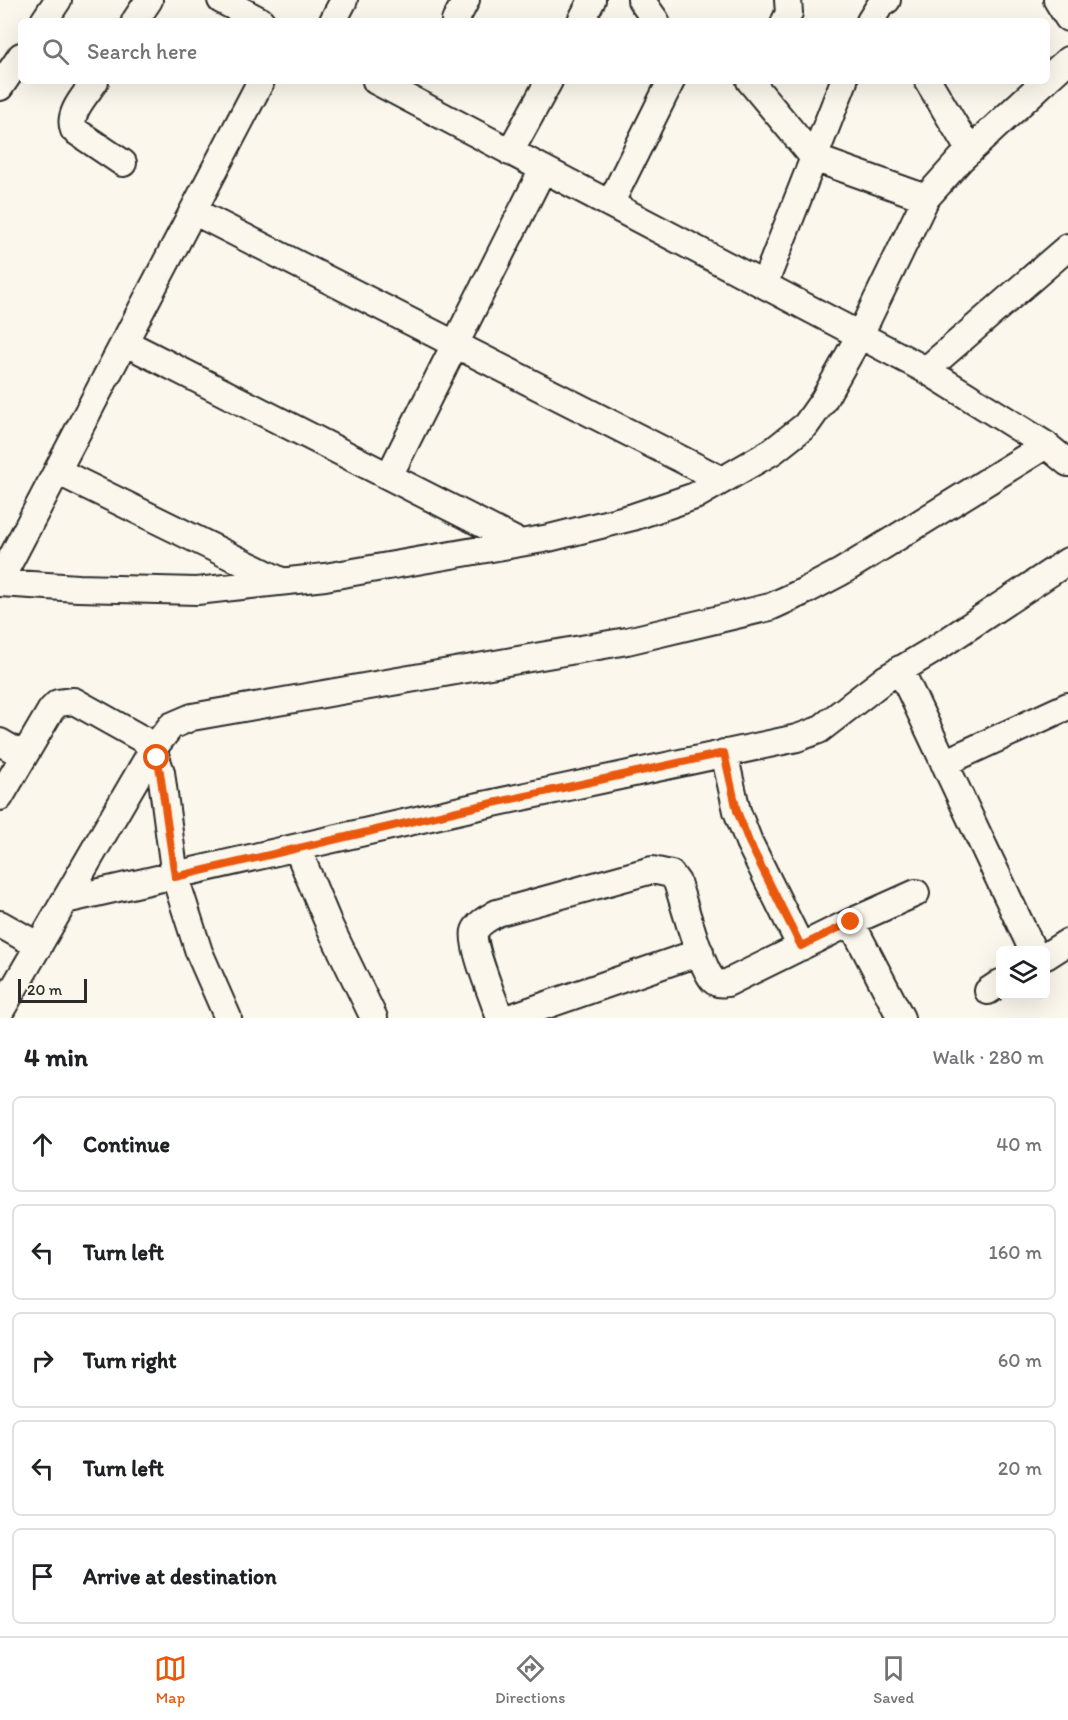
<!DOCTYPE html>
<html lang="en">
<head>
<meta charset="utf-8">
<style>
  :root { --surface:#fff; --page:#f6f6f6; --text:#202124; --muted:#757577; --line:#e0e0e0; --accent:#ea580c }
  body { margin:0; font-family:Itim,sans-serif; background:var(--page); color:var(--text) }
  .controls { position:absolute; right:18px; bottom:18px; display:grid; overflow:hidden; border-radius:9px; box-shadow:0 6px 24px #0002 }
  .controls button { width:54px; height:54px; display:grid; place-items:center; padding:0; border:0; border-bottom:2px solid var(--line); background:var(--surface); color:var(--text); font:30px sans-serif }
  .scale { position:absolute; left:18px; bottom:15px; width:69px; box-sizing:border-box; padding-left:6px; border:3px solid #2b2b2b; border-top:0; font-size:16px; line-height:21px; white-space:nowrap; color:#2b2b2b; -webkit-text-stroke:4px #fbf7ec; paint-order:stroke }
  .stop { position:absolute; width:18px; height:18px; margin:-14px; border:4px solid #ea580c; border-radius:50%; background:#fff }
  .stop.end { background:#ea580c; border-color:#fff; box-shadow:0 2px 6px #0008 }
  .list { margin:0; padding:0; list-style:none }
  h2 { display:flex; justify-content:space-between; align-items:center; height:78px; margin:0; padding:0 24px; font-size:26px }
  h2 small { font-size:20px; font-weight:400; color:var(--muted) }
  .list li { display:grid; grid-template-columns:39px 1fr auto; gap:18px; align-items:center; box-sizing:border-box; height:96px; margin:0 12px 12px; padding:0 12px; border:2px solid var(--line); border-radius:9px }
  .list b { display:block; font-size:22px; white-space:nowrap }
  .list em { font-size:20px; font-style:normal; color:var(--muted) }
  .icon { flex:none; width:33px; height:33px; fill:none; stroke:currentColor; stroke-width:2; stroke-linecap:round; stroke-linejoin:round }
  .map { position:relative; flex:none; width:1068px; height:1018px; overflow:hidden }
  .search { position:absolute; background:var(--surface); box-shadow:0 6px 24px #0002; left:18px; right:18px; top:18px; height:66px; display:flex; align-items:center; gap:15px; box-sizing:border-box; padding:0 21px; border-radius:9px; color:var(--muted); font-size:22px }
  .sheet { height:618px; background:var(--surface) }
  nav { display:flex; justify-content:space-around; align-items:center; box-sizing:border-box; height:84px; border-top:2px solid var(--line); background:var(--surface); font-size:16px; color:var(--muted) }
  nav a { display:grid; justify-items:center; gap:3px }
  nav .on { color:var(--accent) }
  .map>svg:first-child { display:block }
</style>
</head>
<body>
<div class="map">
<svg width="1068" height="1018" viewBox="0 0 1068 1018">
  <rect width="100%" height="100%" fill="#fbf7ec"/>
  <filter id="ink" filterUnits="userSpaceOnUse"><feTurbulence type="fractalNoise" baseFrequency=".0167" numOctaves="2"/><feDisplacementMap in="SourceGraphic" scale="12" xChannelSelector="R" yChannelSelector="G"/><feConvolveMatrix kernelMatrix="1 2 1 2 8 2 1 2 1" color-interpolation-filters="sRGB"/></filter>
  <g filter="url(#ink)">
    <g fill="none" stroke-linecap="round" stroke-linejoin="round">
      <defs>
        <path id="street" d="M221,0L261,21
          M641,0L656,21
          M1057,0L1068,18
          M44,21L58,0
          M135,21L149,0
          M333,21L344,0
          M455,21L466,0
          M581,21L592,0
          M785,21L789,13L788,0
          M870,21L881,4L887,0
          M1047,79L1068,60
          M95,81C86,95 67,113 74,130L123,163
          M376,81L926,370L1046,445L1068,463
          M750,81L814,158L926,198
          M928,81L970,151
          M0,87L21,56
          M510,152L549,81
          M610,204L671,81
          M193,211L722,480
          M764,285L844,81
          M124,342L520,543
          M926,370L1068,247
          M57,471L281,581
          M389,476L543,169
          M0,580L261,81
          M0,583L78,588L197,591L325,577L549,538L633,517L695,496L773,451L806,425L823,401L860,335L926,198L961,159L1045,81
          M900,669L1033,951
          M0,742L24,756
          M724,753L737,811L749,842L801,947
          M944,763L1068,706
          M0,797L51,710L58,703L74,701L142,739L153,749L161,772L175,877L199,952L228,1018
          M297,848L330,927L374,1018
          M65,900L470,808L797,738L819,730L885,679L932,651L1068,561
          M851,922L916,893
          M0,924L39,946
          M1046,956L1068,942
          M988,991L1000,983
          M0,1012L153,749L171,726L192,717L627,641L770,607L805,591L841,572L1046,445
          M500,1018C495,1003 470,943 475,931C479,922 489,918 497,913L652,870L671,874L677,882C683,901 702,971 714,981C718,985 723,983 727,983L851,922L901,1018
          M509,1018L700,952"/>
      </defs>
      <use href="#street" stroke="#2b2b2b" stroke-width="30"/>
      <use href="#street" stroke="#fbf7ec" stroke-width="26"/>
    </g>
  </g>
  <g fill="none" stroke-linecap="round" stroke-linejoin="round" filter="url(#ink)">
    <path stroke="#ea580c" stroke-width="8" d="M157,758L160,772L175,877L470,808L724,753L737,811L749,842L801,946L851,922"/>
  </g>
</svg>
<div class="controls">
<button><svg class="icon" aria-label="layers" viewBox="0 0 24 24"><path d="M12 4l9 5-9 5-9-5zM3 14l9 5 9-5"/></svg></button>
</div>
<div class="scale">20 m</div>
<div class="stop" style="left:157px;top:758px"></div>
<div class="stop end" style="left:851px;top:922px"></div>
<div class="search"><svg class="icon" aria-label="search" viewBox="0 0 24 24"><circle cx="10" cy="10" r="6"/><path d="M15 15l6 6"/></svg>Search here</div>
</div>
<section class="sheet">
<h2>4 min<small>Walk · 280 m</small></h2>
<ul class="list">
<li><svg class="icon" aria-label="ahead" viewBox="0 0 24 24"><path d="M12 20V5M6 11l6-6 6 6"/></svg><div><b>Continue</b></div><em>40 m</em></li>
<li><svg class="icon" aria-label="left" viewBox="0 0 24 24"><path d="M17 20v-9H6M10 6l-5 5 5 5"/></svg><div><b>Turn left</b></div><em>160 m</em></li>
<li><svg class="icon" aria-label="right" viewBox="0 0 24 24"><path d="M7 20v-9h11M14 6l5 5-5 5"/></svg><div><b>Turn right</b></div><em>60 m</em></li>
<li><svg class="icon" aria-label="left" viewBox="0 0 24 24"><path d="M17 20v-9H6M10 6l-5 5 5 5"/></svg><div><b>Turn left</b></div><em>20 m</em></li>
<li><svg class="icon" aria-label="arrive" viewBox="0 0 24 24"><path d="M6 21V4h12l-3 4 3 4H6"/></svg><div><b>Arrive at destination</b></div></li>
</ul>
</section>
<nav>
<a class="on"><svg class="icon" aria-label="map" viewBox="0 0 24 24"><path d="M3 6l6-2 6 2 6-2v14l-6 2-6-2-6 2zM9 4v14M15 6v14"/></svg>Map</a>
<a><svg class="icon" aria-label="directions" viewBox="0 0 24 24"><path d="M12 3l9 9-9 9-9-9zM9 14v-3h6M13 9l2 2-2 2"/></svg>Directions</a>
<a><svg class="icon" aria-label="saved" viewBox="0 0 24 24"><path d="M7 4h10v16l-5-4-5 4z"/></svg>Saved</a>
</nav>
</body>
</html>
